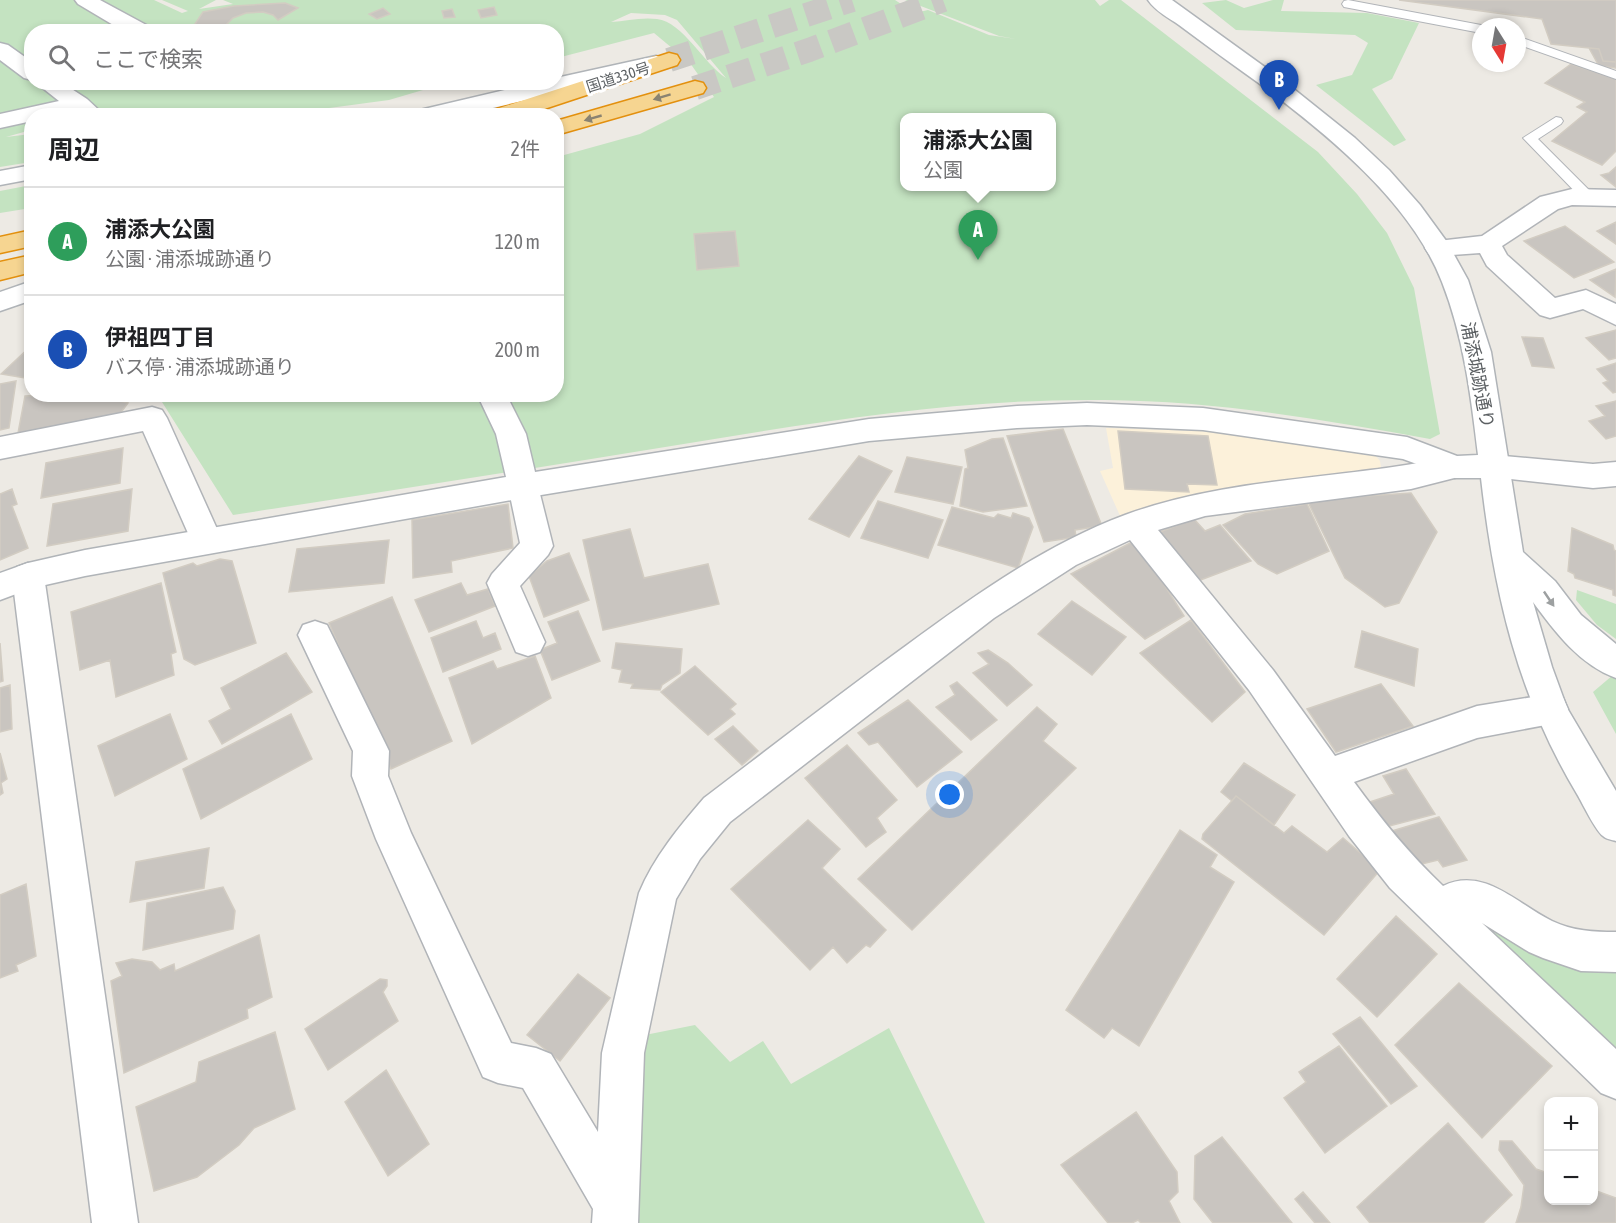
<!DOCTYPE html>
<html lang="ja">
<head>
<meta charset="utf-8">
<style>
  :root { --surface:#fff; --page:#f6f6f6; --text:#202124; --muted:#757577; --line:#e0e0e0; --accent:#de3838 }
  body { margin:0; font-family:"Asap Condensed","Noto Sans JP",sans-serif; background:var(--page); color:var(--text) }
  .controls { position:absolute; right:18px; bottom:18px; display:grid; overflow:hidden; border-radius:12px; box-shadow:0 3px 9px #0003 }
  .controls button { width:54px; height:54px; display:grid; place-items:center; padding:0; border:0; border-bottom:2px solid var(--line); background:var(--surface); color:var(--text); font:30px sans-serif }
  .compass { position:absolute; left:1472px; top:18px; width:54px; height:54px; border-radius:50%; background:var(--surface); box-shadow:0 3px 9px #0003; rotate:169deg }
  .you { position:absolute; left:950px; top:795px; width:21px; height:21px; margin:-15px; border:4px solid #fff; border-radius:50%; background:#1a73e8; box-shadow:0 0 0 9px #1a73e833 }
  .badge { display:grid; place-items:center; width:39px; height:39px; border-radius:50%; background:var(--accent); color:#fff; font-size:20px; font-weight:700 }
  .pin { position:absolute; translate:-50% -50px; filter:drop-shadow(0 2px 3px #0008) }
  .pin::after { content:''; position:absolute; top:32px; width:21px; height:18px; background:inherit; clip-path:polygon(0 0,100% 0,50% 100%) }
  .popup { position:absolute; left:900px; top:113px; width:156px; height:78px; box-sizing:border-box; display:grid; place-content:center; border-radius:12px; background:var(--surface); filter:drop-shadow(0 2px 4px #0005); font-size:20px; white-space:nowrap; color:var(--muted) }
  .popup b { font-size:22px; color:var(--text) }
  .popup::after { content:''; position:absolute; left:50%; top:100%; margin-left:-12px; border:12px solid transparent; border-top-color:var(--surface) }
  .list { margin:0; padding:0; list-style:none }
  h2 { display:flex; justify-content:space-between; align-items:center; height:78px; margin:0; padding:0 24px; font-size:26px }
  h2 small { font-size:20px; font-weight:400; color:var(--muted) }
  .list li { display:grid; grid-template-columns:39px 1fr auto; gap:18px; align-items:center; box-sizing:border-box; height:108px; padding:0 24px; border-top:2px solid var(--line) }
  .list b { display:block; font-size:22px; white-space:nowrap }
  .list p { margin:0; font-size:20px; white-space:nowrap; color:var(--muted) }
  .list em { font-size:20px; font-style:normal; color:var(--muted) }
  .icon { flex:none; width:33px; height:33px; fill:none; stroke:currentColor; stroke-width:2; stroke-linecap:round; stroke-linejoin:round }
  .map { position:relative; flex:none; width:1616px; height:1223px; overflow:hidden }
  .search { position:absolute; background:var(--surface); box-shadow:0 3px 9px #0003; left:24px; top:24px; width:540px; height:66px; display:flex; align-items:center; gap:15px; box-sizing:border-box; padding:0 21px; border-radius:24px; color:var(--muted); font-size:22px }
  .panel { position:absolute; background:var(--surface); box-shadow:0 3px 9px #0003; left:24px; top:108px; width:540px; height:294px; border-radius:24px }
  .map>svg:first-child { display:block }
</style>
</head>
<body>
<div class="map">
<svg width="1616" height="1223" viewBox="0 0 1616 1223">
  <rect width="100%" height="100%" fill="#edeae4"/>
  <path fill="#fcf1da" d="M1106,428L1201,431L1366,451L1375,455L1380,461L1381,467L1377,470L1121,518L1100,471L1113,468Z"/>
  <path fill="#c4e3c1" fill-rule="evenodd" d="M0,0H154L182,13L188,11L162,0H216L199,9L233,4L223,0H895L915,13L928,10L989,35L1016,39L999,36L905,0H1095L1100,6L1109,0H1121L1318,152L1357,194L1387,233L1414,288L1440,434L1430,439C1322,419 1214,401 1105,400C955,398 806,424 659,448C517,471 375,493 233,515L162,402L155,395L556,394L557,157L640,134L714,97L690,63L654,33L557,58L556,32H32V82L455,83L440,85L389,100L277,115L32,116L31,130L6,137L31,134V162L0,167ZM631,13L665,15L677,20L726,78C703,63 683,22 657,19C641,17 626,21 611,22ZM904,118H1052V186H904Z
    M1226,0L1244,8L1273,0H1284L1281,11L1367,13L1419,23L1392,79L1372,89L1406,140L1394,146L1316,85L1352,75L1368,43L1355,35L1236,30L1202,3Z
    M31,185V208L0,213V191Z
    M1577,590L1616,604V639L1597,625L1576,600Z
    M1613,675L1616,676V734L1593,692Z
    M1462,904L1616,968V1063Z
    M695,1025L730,1062L763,1041L791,1084L889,1028L985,1223H635L645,1035Z"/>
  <path fill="#c9c5c0" stroke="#d2ccc2" stroke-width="1.5" d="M1399,0H1616V62L1603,61L1599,49L1551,44L1542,19Z
    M285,3L298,8L278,20L273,15L263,12L246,13L233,18L226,25L224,32H181L193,27L203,12L234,6Z
    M494,7L497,15L481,18L478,10Z
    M383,8L390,14L377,19L369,14Z
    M452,9L455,17L444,18L442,11Z
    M1589,48L1599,49L1603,61L1616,62V68L1599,66Z
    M1571,64L1616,79V151L1602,165L1552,141L1587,112L1577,107L1585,102L1545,83Z
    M1616,167V187L1601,175L1609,173Z
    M1616,222V244L1597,231Z
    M1565,226L1614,262L1574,278L1524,241Z
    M735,231L739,266L697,270L694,234Z
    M1616,269L1615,297L1590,280Z
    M1616,330V358L1609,360L1586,338Z
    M1522,337L1543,338L1554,368L1532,366Z
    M32,345V379L1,374Z
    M1616,363V392L1613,393L1603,383L1608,381L1597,369Z
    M16,381L9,428L0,430V384Z
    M65,394V397L92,394L128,403L119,415L18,433L25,396Z
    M1616,401V436L1606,439L1589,421L1605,416L1596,406Z
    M1063,429L1102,526L1075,530L1076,537L1044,542L1007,436Z
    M1118,431L1208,436L1217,485L1187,484L1189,492L1125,489Z
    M1003,438L1027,506L983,512L960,506L965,469L968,468L965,450L992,439Z
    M123,448L120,483L41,498L46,463Z
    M859,456L892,471L849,537L809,519Z
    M907,457L962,467L953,504L895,492Z
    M12,489L17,504L12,506L28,548L0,560V494Z
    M132,489L128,531L47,546L53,504Z
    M1411,493L1437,532L1399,603L1385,607L1345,578L1307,500Z
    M878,501L943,520L928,558L861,538Z
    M508,504L513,548L451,561L452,572L413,578L412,520Z
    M1307,504L1329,551L1277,574L1258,564L1223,525L1245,514Z
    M952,507L994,518L998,514L1011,518L1013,513L1029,518L1033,527L1018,568L938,545Z
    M1194,519L1205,531L1220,525L1251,561L1195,582L1157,533Z
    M1572,528L1613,545L1614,550L1616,551V596L1613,595V590L1575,578L1574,574L1568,571Z
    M630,529L644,578L708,564L719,604L603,630L583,540Z
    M389,540L384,583L289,592L297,549Z
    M1136,540L1184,616L1145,639L1071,574Z
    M569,553L589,600L544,617L529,576L547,561Z
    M220,559L232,561L256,643L195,665L184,659L163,573L193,563L197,566Z
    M161,583L176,652L171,654L174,675L116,697L110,660L80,670L71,612Z
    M461,583L467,595L488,589L495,606L429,632L415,600Z
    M392,597L452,741L391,769L329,623Z
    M1072,601L1126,637L1092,675L1038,634Z
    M578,611L600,661L552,680L540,650L557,643L548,622Z
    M1191,620L1245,692L1212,722L1140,653Z
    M476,621L483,638L495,633L501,649L443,672L431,638Z
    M1362,631L1418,649L1414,686L1355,667Z
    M0,643L3,681L0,682Z
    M616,643L682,649L680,673L662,685L660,690L631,688L633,684L619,682L622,670L612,668Z
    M988,650L1008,663L1032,685L1007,706L973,673L989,664L978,653Z
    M286,653L312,692L222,744L209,721L231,709L221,688Z
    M535,656L551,698L472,744L449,678L493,661L497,669Z
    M695,666L736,704L730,709L735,714L708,735L661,692Z
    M957,682L997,720L971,740L936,707L955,695L950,686Z
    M1381,684L1413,726L1336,752L1307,709Z
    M10,685L12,729L0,732V688Z
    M908,700L962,752L917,787L878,742L869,745L858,733Z
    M1037,707L1057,724L1043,741L1076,768L912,930L858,879Z
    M170,714L187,759L115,796L98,746Z
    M291,714L312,759L201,819L183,769Z
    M733,726L758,751L742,765L715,739Z
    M847,745L897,800L877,818L886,832L866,847L805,778Z
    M0,753L7,779L1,783L3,793L0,795Z
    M1244,763L1295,795L1274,825L1236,796L1232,801L1221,792Z
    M1406,769L1435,814L1382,828L1367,803L1394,794L1383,776Z
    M1236,796L1284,833L1292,826L1327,852L1343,838L1380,870L1324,935L1202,839L1203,834Z
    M1439,817L1467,860L1443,867L1438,860L1414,866L1392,831Z
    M808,820L840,849L822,868L886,930L870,947L866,945L847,963L833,947L810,970L731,889Z
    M1180,830L1217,855L1210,867L1234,882L1139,1046L1112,1028L1104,1038L1066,1010Z
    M209,848L204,888L130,902L136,862Z
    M26,884L36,956L16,965L18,971L0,978V895Z
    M223,887L235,911L233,929L143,950L147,903Z
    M1396,916L1437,954L1377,1017L1337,979Z
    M259,935L272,997L247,1009L248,1018L124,1073L111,981L122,976L116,963L132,959L152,962L160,970L174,964L175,971Z
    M578,974L610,998L560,1061L527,1035Z
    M380,979L387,980V986L383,992L398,1021L328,1070L305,1029Z
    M1459,983L1552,1066L1482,1138L1395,1045Z
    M1360,1017L1417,1086L1391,1104L1333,1034Z
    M275,1032L295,1109L254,1128L239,1145L197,1177L154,1191L136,1107L196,1082L199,1062Z
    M1339,1046L1387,1106L1325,1153L1284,1098L1306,1082L1299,1072Z
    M386,1070L429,1144L388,1176L345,1102Z
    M1136,1112L1177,1172L1178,1192L1169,1201L1180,1223H1141L1138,1220L1132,1223H1108L1061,1165Z
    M1448,1123L1512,1195L1483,1223H1370L1357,1207Z
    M1222,1137L1292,1223H1213L1194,1199L1195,1156Z
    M1500,1141H1512L1536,1169L1548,1173V1200H1594V1190L1616,1198V1223H1516L1521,1207L1524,1185L1499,1150Z
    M1303,1192L1330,1223H1315L1295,1199Z"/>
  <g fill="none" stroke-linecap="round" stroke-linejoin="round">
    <path stroke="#c9c8c4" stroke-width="24" stroke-dasharray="24 12" stroke-linecap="butt" d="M669,60L852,0
      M695,88L809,50L943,0"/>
    <defs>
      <path id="lane" d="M1348,0L1481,25L1486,27H1481V33L1344,7L1342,4L1344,1Z
        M1517,36L1616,71V79L1517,44Z
        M1556,117L1561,118L1563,121L1561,124L1538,139L1595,196L1597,199L1595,202H1585L1523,138Z"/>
      <path id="street" d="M75,0H100L150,27L152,32H125L78,4Z
        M1572,189L1616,190V206L1572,205L1558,209L1502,246L1507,255L1555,298L1586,290L1616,304V325L1583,309L1550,318L1540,315L1487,266L1480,253L1438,256L1429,254L1425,248L1429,242L1482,236L1540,197Z
        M152,407L162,410L167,418L222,540L217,549L206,553L195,549L143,431L0,459V437Z
        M1493,455L1593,464L1616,462V486L1593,488L1493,477L1482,474L1478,466L1482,458Z
        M1455,456L1466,459L1470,467L1466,475L1411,489L1205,516L1158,530L1273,670L1335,756L1477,706L1551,694L1563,698L1568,709L1563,720L1551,724L1477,738L1354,782C1381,819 1409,854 1443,886C1484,866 1517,904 1552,921C1573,931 1594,932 1616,932V972L1581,971L1543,958L1529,952L1482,923L1616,1049V1099L1601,1093L1390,888L1349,836L1249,690L1130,540L1076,565L994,618L730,822L700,859L676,899L644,1053L638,1223H592L593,1209L523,1088L498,1083L483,1077L376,839L352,776L353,751L298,635L303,625L315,621L327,625L389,751L388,776L411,833L511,1043L536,1048L551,1054L598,1132L602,1053L639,893C654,857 679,827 704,798C771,747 838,695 907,645C975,595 1045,545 1125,515C1230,476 1346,480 1455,456Z
        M523,474L534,478L538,486L553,546L548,555L520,586L545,642L540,652L528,656L516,652L487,583L492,574L520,543L508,486L512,478Z
        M28,563L39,567L44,576L138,1223H92L12,576L17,567Z"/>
      <path id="secondary" d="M1148,0H1172L1280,78L1355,138L1389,170L1420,205L1447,242L1468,280L1491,352L1523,552L1555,581L1581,615L1616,644V678C1580,665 1555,632 1533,602L1552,667L1567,708L1616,791V841C1612,840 1606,839 1603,836C1595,830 1583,804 1577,794C1517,694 1494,592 1481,478H1455L1403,459L1203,430L1087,425L1017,428L869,441L523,498L85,576L32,588L0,600V573L28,563L85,550L506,477L496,434L477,394H506L526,434L535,472L869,419L1017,406L1087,403L1203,408L1407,437L1457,456L1478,455C1471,396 1464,338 1442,282C1411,202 1327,134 1260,84C1233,65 1206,45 1179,25C1169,18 1155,11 1148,0Z
        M0,43L8,45L32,62V80L24,78L0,60Z
        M656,56L664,58L667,63L664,68L458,116H413L416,111L424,109L539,82H556V78Z
        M35,82H61L87,99L102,113L100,116H78L74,112L58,116H32V121L0,128V114L59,101Z
        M32,165V179L0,185V171Z
        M32,281V300L0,311V292Z"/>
      <path id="highway" d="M669,53L677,55L680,60L677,65L523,116H487L490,111Z
        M695,81L703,83L706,88L703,93L556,135V121Z
        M32,230V246L0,253V237Z
        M32,255V272L0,280V262Z"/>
    </defs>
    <use href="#lane" stroke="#b1b4b8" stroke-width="2"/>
    <use href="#street" stroke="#b1b4b8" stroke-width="3"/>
    <use href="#secondary" stroke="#b0b4b8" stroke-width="3"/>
    <use href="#highway" stroke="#e3900e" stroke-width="3"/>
    <use href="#lane" fill="#fff" fill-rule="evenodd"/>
    <use href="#street" fill="#fff" fill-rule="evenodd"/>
    <use href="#secondary" fill="#fff" fill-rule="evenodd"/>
    <use href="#highway" fill="#f6d591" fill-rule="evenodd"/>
  </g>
  <defs><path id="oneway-solid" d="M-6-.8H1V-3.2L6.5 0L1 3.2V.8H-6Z" transform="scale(1.5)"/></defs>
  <g fill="#8a8371">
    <use href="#oneway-solid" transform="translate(662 97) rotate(163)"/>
    <use href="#oneway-solid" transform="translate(593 118) rotate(164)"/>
  </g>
  <use fill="#9da0a1" href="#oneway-solid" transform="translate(1549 599) rotate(56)"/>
  <g text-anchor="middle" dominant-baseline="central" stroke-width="6" stroke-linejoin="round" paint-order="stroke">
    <g font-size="15" fill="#5c6063" stroke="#fff">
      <text transform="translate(618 77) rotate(-18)">国道330号</text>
    </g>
    <g font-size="18" fill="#5c6063" stroke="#fff">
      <text transform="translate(1478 375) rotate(79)">浦添城跡通り</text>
    </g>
  </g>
</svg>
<div class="controls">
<button>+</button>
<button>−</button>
</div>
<svg class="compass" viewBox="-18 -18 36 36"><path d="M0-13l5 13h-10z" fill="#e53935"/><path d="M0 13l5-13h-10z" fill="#757577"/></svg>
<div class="you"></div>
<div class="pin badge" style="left:978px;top:260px;background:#2e9e5b">A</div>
<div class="popup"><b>浦添大公園</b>公園</div>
<div class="pin badge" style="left:1279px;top:110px;background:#1a4fb4">B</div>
<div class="search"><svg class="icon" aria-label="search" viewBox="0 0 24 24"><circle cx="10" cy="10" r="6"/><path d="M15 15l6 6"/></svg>ここで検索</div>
<section class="panel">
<h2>周辺<small>2件</small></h2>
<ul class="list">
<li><span class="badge" style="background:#2e9e5b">A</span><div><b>浦添大公園</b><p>公園 · 浦添城跡通り</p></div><em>120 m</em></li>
<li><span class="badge" style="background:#1a4fb4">B</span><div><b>伊祖四丁目</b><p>バス停 · 浦添城跡通り</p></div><em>200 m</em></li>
</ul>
</section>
</div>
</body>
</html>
